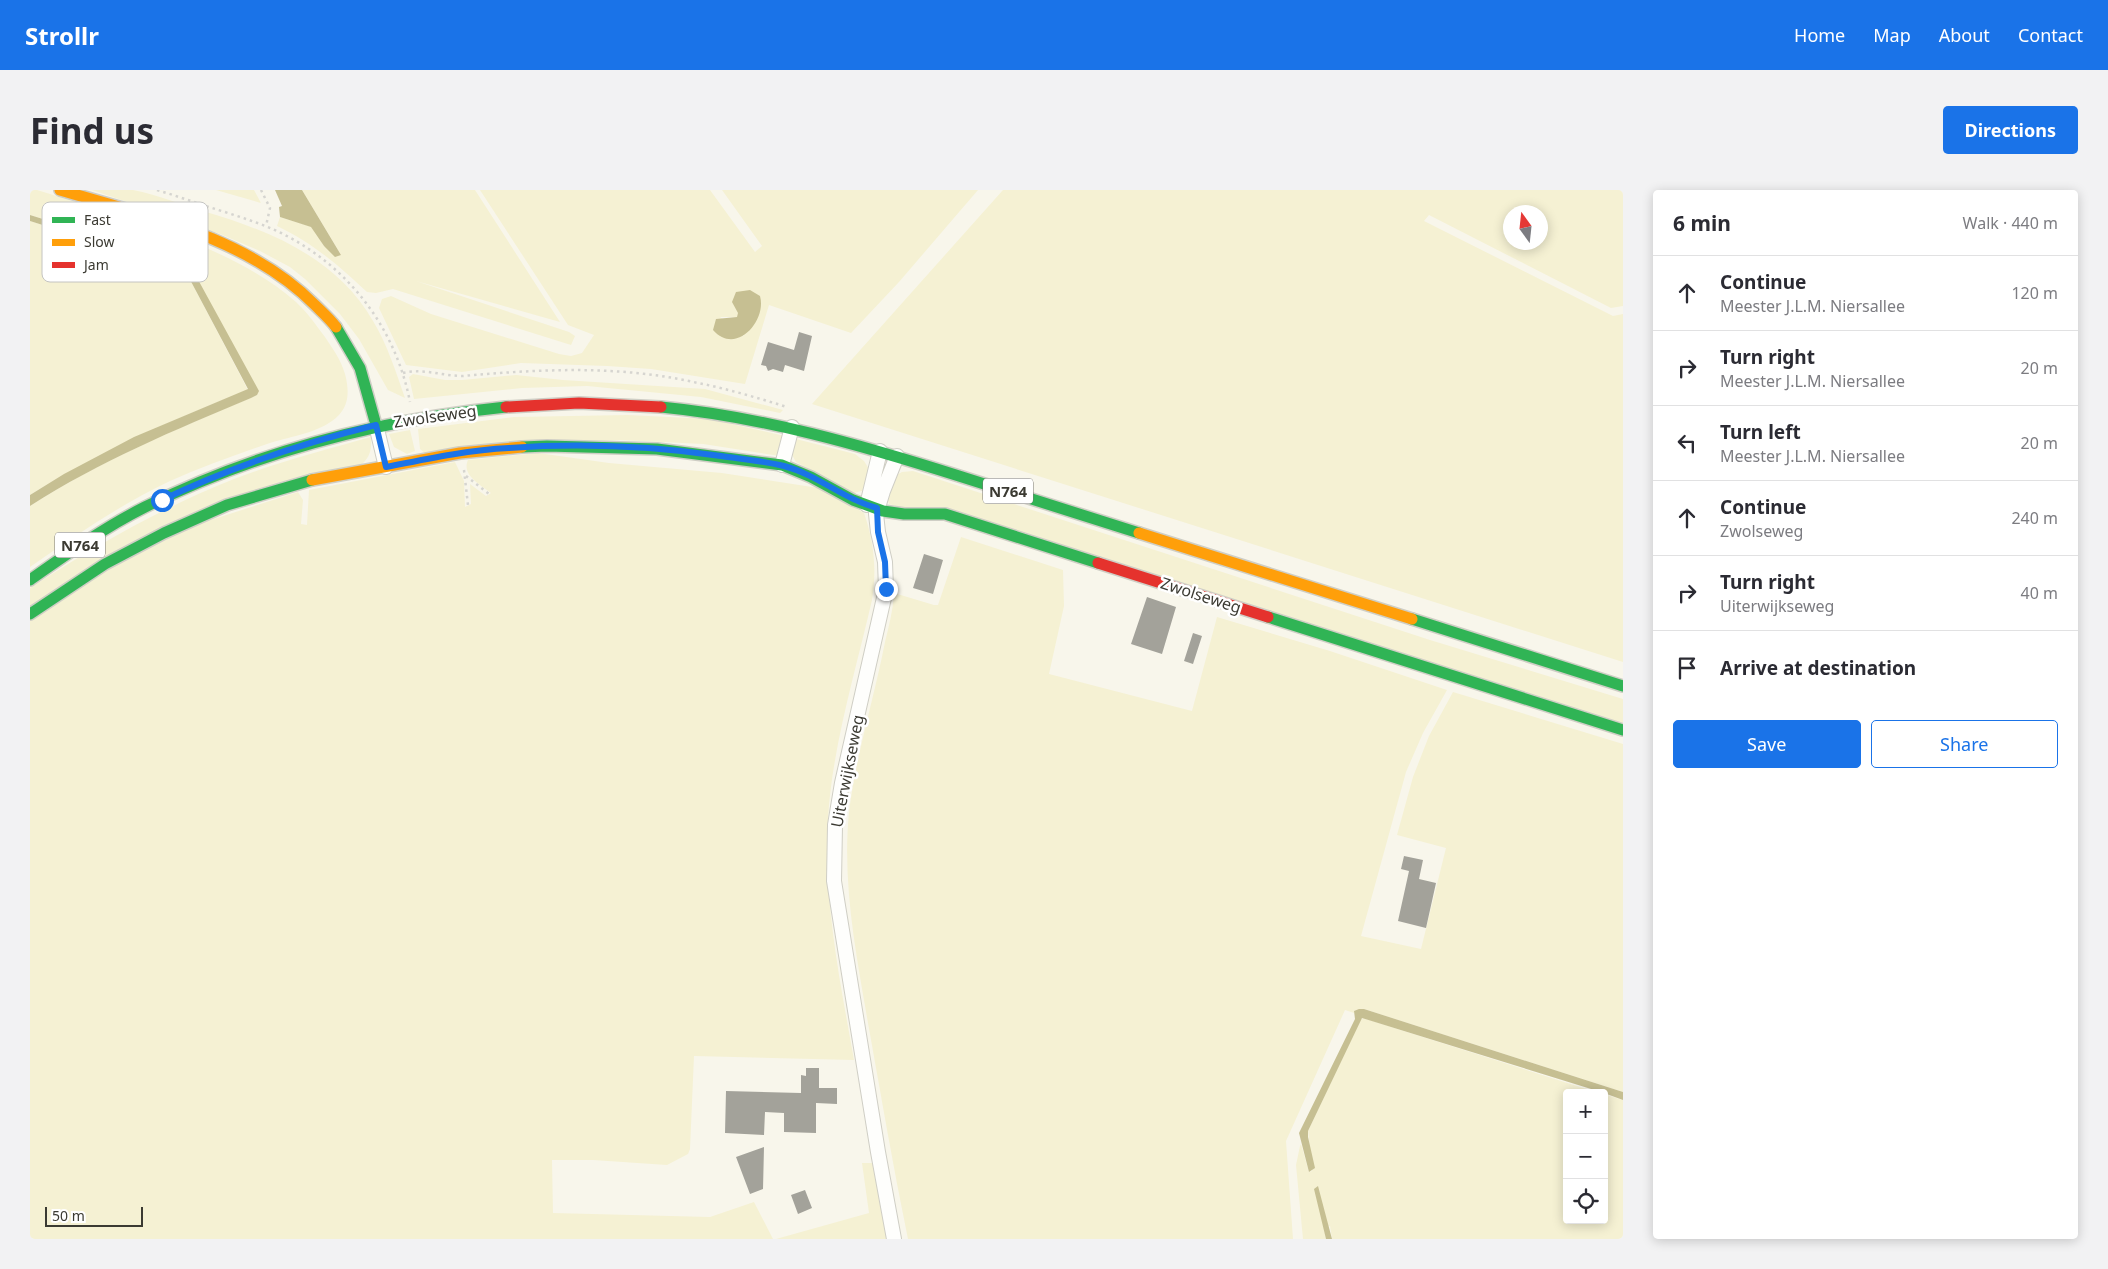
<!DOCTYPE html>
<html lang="en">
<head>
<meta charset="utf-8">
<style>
  :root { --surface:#fff; --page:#f2f2f3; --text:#2b2b33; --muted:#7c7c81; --line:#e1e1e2; --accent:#1a73e8 }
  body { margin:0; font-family:"Noto Sans",sans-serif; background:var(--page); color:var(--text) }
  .controls { position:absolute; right:15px; bottom:15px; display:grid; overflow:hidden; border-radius:5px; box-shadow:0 2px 12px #0003 }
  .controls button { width:45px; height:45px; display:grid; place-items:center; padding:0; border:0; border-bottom:1px solid var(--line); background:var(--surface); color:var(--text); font:25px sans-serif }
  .compass { position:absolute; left:1473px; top:15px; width:45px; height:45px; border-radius:50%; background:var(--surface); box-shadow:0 2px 12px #0003; rotate:345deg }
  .scale { position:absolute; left:15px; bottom:12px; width:98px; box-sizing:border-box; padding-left:5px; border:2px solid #3b3a32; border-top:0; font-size:14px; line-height:18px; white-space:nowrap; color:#3b3a32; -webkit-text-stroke:4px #fff; paint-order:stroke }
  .stop { position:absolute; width:15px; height:15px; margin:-11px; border:4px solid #1a73e8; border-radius:50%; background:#fff }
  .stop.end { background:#1a73e8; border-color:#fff; box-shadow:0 1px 5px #0008 }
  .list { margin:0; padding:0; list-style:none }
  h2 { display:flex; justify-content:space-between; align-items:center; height:65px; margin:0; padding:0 20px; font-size:21px }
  h2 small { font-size:16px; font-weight:400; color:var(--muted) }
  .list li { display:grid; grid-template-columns:32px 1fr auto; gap:15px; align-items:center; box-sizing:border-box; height:75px; padding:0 20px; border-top:1px solid var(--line) }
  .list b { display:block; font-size:19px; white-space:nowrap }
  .list p { margin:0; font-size:16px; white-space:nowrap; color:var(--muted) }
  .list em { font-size:16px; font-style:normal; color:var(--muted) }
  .actions { display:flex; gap:10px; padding:15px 20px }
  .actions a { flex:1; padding:11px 0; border:1px solid var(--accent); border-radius:5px; text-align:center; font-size:18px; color:var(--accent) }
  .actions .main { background:var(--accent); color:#fff }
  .icon { flex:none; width:28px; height:28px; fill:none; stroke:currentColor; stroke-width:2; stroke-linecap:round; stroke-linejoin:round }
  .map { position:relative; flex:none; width:1593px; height:1049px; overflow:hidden; border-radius:5px }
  header { display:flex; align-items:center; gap:30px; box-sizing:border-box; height:70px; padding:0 25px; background:var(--accent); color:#fff }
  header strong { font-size:24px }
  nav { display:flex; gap:28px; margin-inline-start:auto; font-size:18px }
  .intro { display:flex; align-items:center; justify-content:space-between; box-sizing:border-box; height:120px; padding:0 30px }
  h1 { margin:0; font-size:35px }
  .button { padding:12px 22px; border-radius:5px; background:var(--accent); color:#fff; font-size:18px; font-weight:700 }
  main { display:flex; gap:30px; padding:0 30px }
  aside { flex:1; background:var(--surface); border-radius:5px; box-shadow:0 2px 12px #0003 }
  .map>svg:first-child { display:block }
</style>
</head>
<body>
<header>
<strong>Strollr</strong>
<nav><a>Home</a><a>Map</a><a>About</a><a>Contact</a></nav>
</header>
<div class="intro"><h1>Find us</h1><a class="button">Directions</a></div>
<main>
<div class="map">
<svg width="1593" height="1049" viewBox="0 0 1593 1049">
  <rect width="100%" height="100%" fill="#f8f6eb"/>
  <path fill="#f5f1d3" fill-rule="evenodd" d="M0,0H7C88,26 202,55 266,112C277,122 286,135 295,147C303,159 311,170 315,184C320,203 319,219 302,231C284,244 257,247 237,254C205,265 171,277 140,291C91,314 45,346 0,377V316C71,270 149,238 227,205L160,76L0,25Z
    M62,0C75,0 90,0 103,0C128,5 152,15 176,22C241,41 308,69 343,131C357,154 366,182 375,208L358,200L329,149L310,124L275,89L260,77L230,61L190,44Z
    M186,0H224L231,13Z
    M272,0H445L530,132L386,91L539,142L545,146L541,155L363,99L346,103L337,102C307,74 284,54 247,36L250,27L282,37L294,56L311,65Z
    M450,0H680L725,62L732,56L692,0H948L869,92L821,143L739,115L715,194L621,179L577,176L491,173L432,182L376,175L349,118L352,109L361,106L401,124L529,164L541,166L552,163L564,145L538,135ZM708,123L714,146L690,127H708Z
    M973,0H1593V116L1581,118L1399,25L1394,31L1583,126L1593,124V472L782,214ZM1480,22H1510V52H1480Z
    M0,31L149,78L157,84L218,200C142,230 70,262 0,305Z
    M383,184L415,190H432L486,185L533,190L675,199L753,220L750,223L671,207L557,196L492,198L384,209L379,187Z
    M598,225L680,229L755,246L750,266L673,254L590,250L396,264L390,259L388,239L484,227Z
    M380,240L385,261L377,264L364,257L359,244Z
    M341,247C342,260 340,267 331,275L250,292L0,417V398C65,356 131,318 204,289C248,272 295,260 341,247Z
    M762,248L825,264L834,271L839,279L835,300L824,303L766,272L760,261Z
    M508,263L579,273L692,283L795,299L834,323C844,352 847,379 842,410C826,480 802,557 798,629C793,709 810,791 824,870L664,866L660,959L658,964L637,975L563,970H522L523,1023L680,1027L724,1012L743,1049H0V429L81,378L162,336L268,302L273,310L271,334L277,335L279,300L425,272L434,291L435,317L441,314L440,294L456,306L461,303C451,295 431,285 438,270Z
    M883,281L1400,450L1593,509V533L859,314L857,307L863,287L872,282Z
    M931,347L1033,380L1034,416L1019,484L1162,521L1187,427L1300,461L1417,500L1393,543L1376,582L1331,746L1391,759L1416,658L1367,645L1383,587L1399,546L1423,502L1593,554V902L1334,819L1324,821V823L1315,820L1256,951L1263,1049H878C863,977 851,905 838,833C826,763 812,694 819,622C826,565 844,509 855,452C859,436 863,420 864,403L904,415H908Z
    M1333,828L1569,903H1537V1030H1574V904L1593,910V1049H1302L1300,1036L1294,1038L1296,1049H1273L1266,975L1270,956L1271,954L1279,982L1282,981L1278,941L1331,829Z
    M832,973H845L859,1049H746L839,1023Z"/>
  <path fill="#c6bf92" d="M245,0H272L311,65L305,67L294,56L281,37L250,27L249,17L252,16Z
    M0,25L160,75L229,201L227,205L221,208C145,240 70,271 0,316V305L34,284L104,247L218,199L157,84L149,78L0,31Z
    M720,100L730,106C737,131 706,166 683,140L686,129L707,127L708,123L702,112L706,102Z
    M1329,819H1334L1593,902V910L1574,903L1332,828L1278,941V947L1285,978L1279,982L1269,943L1325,829L1324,821Z
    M1288,996L1302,1049H1296L1284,999Z"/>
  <path fill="#a3a29a" d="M769,142L782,146L774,181L755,175L753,182L743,179L738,181L736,176L731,175L738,152L764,160Z
    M894,364L913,370L903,404L883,398Z
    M1117,407L1146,417L1132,464L1101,454Z
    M1163,443L1172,446L1163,474L1154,471Z
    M1374,666L1393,670L1389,689L1406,693L1396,738L1368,731L1379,681L1371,679Z
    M776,878H789V898H807V914L786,913V943L754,942V923L735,922L734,945L695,943L696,901L771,903V885L776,886Z
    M734,957L733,999L720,1004L706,967Z
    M775,1000L782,1018L768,1024L761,1005Z"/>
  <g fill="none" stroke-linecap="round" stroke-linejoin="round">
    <defs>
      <path id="street" d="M346,235L356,277
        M752,275L762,237
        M837,315L850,261
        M864,1049L848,962L804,691L805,635L812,593L856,399L855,372L848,342L846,324L853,301L867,266"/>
      <path id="fast" d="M306,137L330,178L346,235
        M631,217C734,227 831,255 929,286C989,305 1049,324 1109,343
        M492,257L517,256L627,259L752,275L781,287L823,310L853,321L874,324H915L1068,373
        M0,390C37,364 75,337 115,317C230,260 349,230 476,217
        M0,424L75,374L134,343L197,315L282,290
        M1238,427L1593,540
        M1382,429L1593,496"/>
      <path id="slow" d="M30,0C118,26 219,48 285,115C292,122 300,129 306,137
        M282,290L430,263L492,257
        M1109,343L1382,429"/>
      <path id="jam" d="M476,217L549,213L631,217
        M1068,373L1238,427"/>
    </defs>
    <use href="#street" stroke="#cfcec5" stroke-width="16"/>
    <use href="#fast" stroke="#cfcec5" stroke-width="14"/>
    <use href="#slow" stroke="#cfcec5" stroke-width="14"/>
    <use href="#jam" stroke="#cfcec5" stroke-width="14"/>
    <path stroke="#d6d5d0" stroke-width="2.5" stroke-dasharray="2.5 4" stroke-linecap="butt" d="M127,0C150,7 172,15 195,22C216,29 236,35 255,45C321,79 366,140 380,212
      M231,0L240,18L236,36
      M373,183C394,178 412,186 433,186C511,179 591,175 668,193C698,199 728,208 757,217
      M434,280L438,315
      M436,286L459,304"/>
    <use href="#street" stroke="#fefefc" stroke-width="14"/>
    <use href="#fast" stroke="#30b455" stroke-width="11"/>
    <use href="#slow" stroke="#ff9f0a" stroke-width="11"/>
    <use href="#jam" stroke="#e5322d" stroke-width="11"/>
  </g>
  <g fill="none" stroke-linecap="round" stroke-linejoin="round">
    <path stroke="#1a73e8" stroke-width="6" d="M132,310C201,277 273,253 346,235L356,277C396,269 438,260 479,258C550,253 621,256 691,266C712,269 734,271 754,276C788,285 813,309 847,318L848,342L855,372L856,399"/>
  </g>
  <g text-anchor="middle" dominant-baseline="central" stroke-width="5" stroke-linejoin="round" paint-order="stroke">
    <g fill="#fff" stroke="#767570" stroke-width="1">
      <rect x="953" y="288.5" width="50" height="25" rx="4"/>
      <rect x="25" y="342.5" width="50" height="25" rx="4"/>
    </g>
    <g font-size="15" font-weight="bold" fill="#3b3a32">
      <text x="978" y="301">N764</text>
      <text x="50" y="355">N764</text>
    </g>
    <g font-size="16" fill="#3b3a32" stroke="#fff">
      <text transform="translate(405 226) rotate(-8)">Zwolseweg</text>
      <text transform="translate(1171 405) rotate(18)">Zwolseweg</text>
      <text transform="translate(817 581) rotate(-79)">Uiterwijkseweg</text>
    </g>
  </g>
  <rect x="12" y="12" width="166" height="80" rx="8" fill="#fff" stroke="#c4c4c2" stroke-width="1"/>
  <rect x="22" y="27" width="23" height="6" fill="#30b455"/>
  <rect x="22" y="49" width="23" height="7" fill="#ff9f0a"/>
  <rect x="22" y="72" width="23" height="6" fill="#e5322d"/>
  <g font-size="14" fill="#3b3a32">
    <text x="54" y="35">Fast</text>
    <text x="54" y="57">Slow</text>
    <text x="54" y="80">Jam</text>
  </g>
</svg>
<div class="controls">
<button>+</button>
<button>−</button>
<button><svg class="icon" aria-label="locate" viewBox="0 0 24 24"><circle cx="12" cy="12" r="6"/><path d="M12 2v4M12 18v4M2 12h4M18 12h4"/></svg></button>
</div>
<svg class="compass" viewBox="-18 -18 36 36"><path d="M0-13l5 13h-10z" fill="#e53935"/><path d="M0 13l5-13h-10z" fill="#7c7c81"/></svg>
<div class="scale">50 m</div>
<div class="stop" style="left:132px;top:310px"></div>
<div class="stop end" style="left:856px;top:399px"></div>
</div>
<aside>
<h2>6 min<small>Walk · 440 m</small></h2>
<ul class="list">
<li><svg class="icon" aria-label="ahead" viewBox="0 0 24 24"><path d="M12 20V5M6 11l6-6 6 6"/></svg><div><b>Continue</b><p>Meester J.L.M. Niersallee</p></div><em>120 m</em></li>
<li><svg class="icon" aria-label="right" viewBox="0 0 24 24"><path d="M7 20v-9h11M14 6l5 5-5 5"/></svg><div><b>Turn right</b><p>Meester J.L.M. Niersallee</p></div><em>20 m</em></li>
<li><svg class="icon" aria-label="left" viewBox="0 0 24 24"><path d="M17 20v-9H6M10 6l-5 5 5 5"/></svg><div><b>Turn left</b><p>Meester J.L.M. Niersallee</p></div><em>20 m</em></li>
<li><svg class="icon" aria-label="ahead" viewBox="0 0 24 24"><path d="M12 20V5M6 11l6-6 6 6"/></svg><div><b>Continue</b><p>Zwolseweg</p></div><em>240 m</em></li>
<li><svg class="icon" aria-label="right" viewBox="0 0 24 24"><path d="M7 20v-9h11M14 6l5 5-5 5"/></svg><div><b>Turn right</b><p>Uiterwijkseweg</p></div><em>40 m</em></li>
<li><svg class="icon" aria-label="arrive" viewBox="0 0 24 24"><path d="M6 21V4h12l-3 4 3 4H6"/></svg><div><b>Arrive at destination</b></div></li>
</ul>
<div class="actions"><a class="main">Save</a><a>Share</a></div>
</aside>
</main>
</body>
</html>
